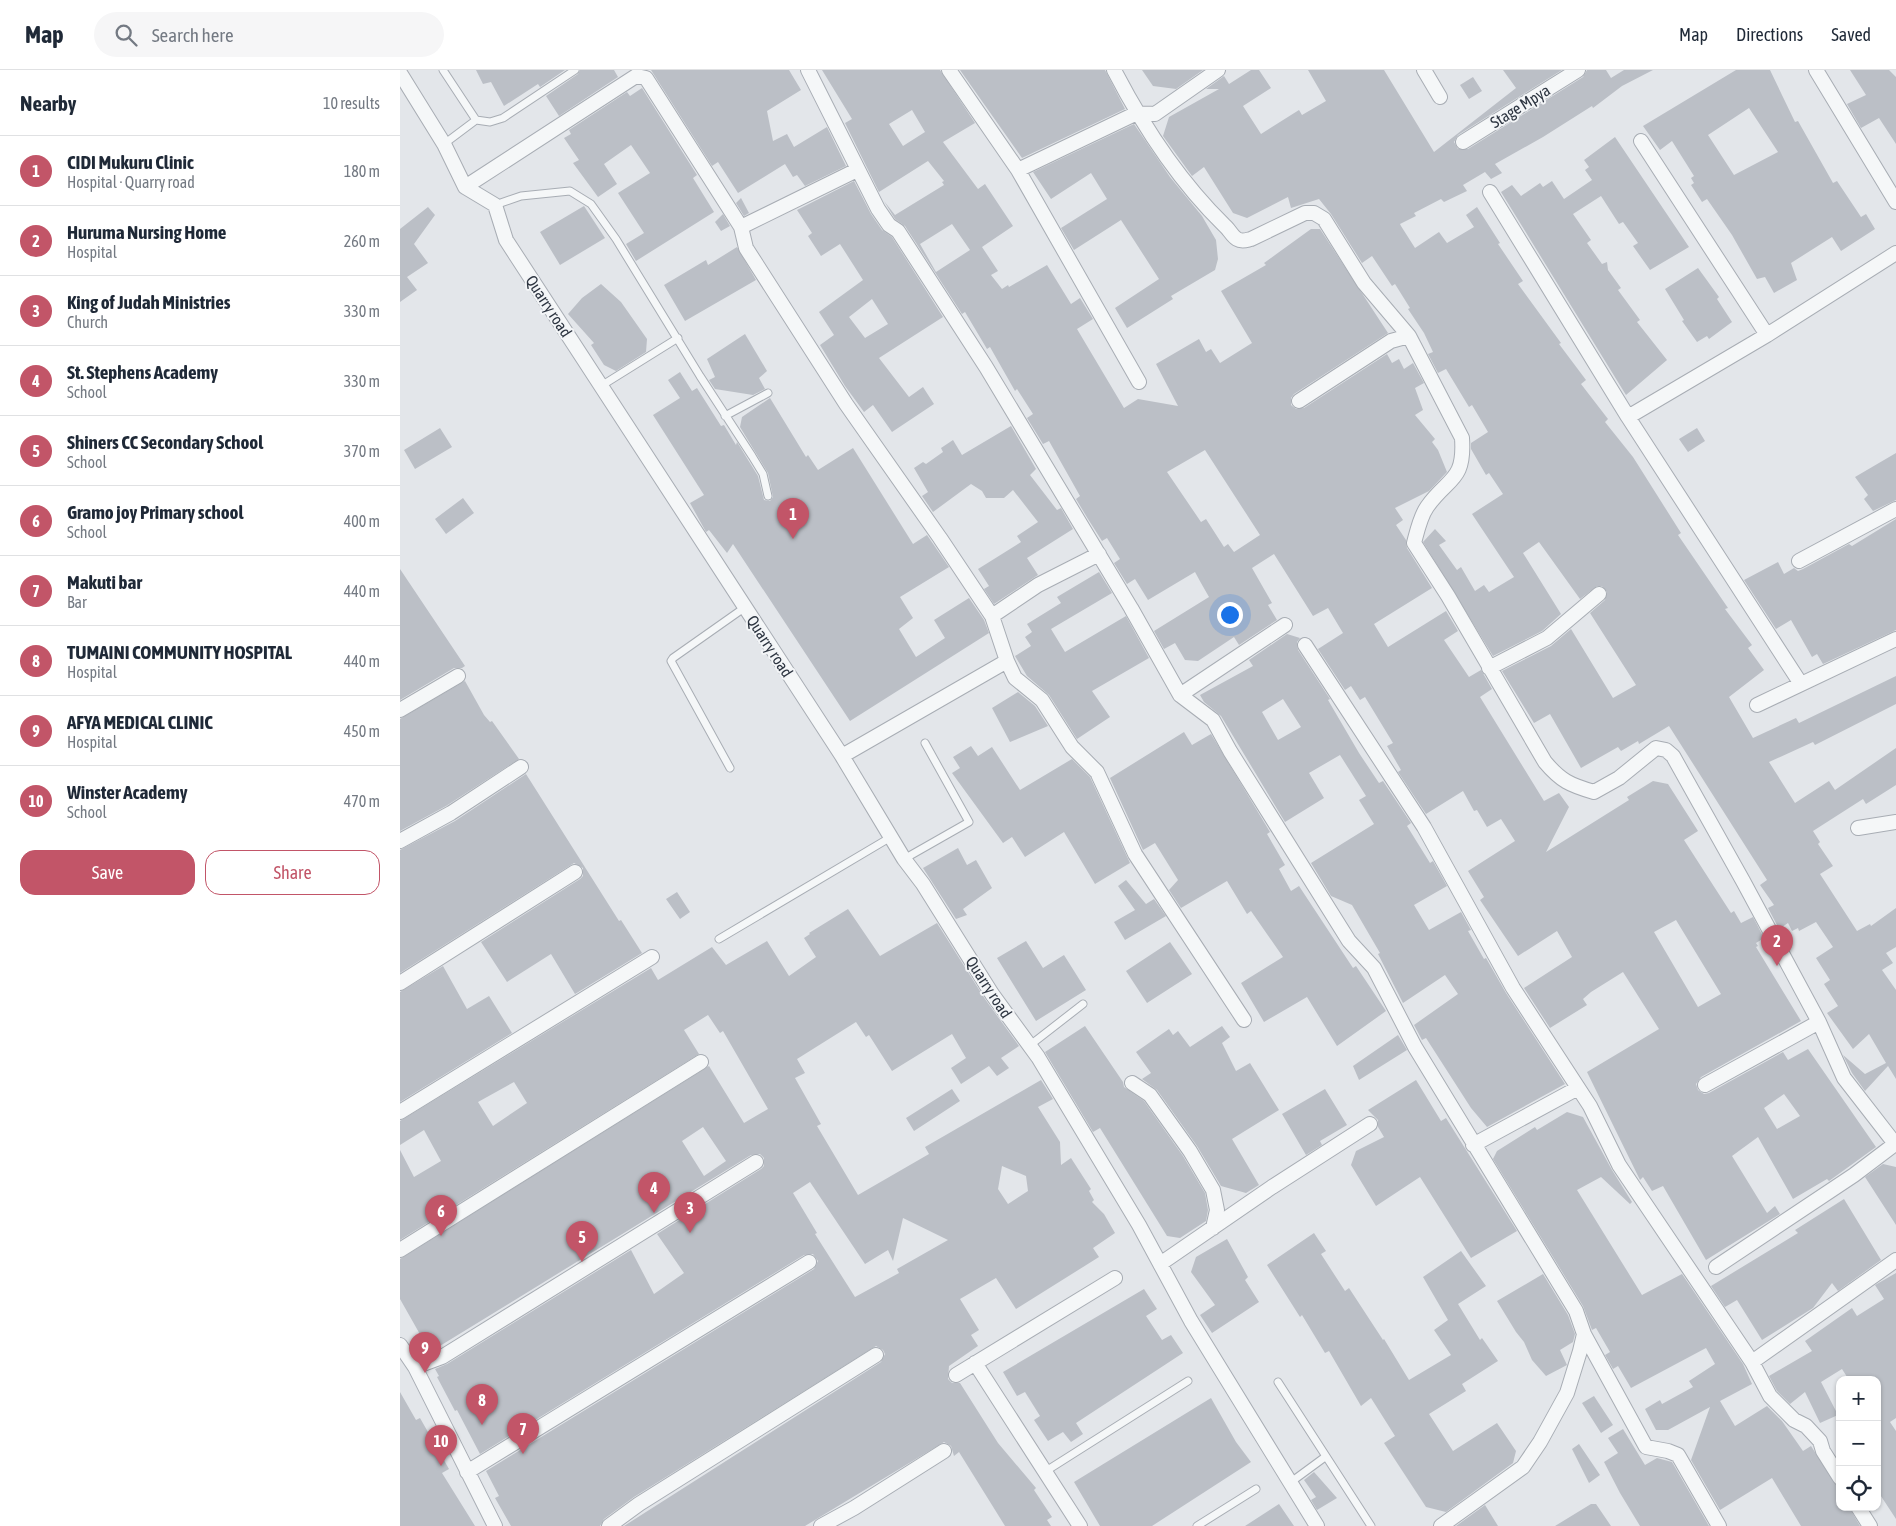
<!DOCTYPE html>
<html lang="en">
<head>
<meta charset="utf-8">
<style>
  :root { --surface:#fff; --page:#f6f6f7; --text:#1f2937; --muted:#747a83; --line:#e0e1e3; --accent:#c25568 }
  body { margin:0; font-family:"Asap Condensed",sans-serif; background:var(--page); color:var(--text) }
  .controls { position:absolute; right:15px; bottom:15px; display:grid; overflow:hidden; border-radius:10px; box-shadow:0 1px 4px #0004 }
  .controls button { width:45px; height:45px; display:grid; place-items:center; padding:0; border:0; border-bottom:1px solid var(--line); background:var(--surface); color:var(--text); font:25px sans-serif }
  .you { position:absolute; left:829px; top:544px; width:18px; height:18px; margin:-12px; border:4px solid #fff; border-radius:50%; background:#1a73e8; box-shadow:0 0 0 8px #1a73e833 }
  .badge { display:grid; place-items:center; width:32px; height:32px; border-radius:50%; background:var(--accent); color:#fff; font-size:16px; font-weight:700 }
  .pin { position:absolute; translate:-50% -41px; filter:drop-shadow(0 1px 2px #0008) }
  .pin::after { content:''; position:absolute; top:26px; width:18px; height:15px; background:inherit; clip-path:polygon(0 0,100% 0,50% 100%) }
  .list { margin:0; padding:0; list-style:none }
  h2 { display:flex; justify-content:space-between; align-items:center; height:65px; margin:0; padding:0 20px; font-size:21px }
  h2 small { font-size:16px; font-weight:400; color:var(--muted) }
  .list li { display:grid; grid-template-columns:32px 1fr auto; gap:15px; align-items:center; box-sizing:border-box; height:70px; padding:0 20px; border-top:1px solid var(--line) }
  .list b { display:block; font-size:19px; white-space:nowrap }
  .list p { margin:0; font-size:16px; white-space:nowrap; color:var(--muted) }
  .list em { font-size:16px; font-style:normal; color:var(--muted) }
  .actions { display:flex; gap:10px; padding:15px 20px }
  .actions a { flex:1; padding:11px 0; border:1px solid var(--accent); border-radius:15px; text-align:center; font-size:18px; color:var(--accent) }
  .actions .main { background:var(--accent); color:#fff }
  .icon { flex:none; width:28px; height:28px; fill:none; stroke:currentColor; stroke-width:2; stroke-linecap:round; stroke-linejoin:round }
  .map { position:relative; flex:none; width:1496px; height:1456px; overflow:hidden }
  header { display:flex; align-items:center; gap:30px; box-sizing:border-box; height:70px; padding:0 25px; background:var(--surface); border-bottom:1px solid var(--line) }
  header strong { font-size:24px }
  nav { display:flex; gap:28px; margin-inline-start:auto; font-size:18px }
  .search { width:350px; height:45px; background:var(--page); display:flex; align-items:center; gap:12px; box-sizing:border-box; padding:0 18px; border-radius:28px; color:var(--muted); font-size:19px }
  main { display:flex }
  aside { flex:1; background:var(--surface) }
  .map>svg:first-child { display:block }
</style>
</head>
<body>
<header>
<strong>Map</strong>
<div class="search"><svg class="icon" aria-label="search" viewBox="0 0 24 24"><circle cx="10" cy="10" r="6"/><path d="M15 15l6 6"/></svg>Search here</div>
<nav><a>Map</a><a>Directions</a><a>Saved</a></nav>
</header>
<main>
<aside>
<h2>Nearby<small>10 results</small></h2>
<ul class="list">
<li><span class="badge">1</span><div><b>CIDI Mukuru Clinic</b><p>Hospital · Quarry road</p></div><em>180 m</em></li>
<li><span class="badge">2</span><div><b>Huruma Nursing Home</b><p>Hospital</p></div><em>260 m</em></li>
<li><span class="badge">3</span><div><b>King of Judah Ministries</b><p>Church</p></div><em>330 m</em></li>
<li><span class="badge">4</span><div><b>St. Stephens Academy</b><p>School</p></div><em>330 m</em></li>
<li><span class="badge">5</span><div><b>Shiners CC Secondary School</b><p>School</p></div><em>370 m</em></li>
<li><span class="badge">6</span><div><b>Gramo joy Primary school</b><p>School</p></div><em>400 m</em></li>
<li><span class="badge">7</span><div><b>Makuti bar</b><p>Bar</p></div><em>440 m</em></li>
<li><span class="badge">8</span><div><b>TUMAINI COMMUNITY HOSPITAL</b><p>Hospital</p></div><em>440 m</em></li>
<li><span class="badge">9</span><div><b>AFYA MEDICAL CLINIC</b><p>Hospital</p></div><em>450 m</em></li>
<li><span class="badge">10</span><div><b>Winster Academy</b><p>School</p></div><em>470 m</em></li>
</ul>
<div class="actions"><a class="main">Save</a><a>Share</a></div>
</aside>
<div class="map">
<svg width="1496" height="1456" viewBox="0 0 1496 1456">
  <rect width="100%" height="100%" fill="#e3e6ea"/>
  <path fill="#bbbfc6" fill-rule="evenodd" d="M76,0H165L140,17L138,14L104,36L91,12L83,14Z
    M180,0H214L218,7L159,46L146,26L178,4Z
    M251,0H389L401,20L367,41L373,71L387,64L394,77L427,57L446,96L405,116L397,105L393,107L385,94L338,123L318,92L312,96Z
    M422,0H540L575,53L543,72L578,119L585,114L613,156L582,177L598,201L591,205L602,219L608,215L609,217L647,195L671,234L680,228L693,249L677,259L724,338L738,329L778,336L756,294L799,269L806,282L811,279L820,293L852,273L821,221L866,195L864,193L911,159H920L988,263L894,324L891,328V335L896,339L904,338L987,284L992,293L999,289L1004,299L1013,293L1024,313L1015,318L1023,340L1015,345L1035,369L1032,372L1038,380L1047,402L1029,421L995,438L1003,450L996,455L1006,470L1007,478L1032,518L974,554L988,577L1046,541L1058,561L1044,570L1069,607L1081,600L1084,605L1092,619L1080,627L1144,731L1159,723L1169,737L1146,782L1229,730L1227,727L1253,711L1268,714L1298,761L1284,770L1331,843L1334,841L1341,853L1353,847L1364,868L1356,873L1358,876L1356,877L1401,951L1301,1007L1296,1014L1298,1020L1304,1024L1309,1023L1383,982L1388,990L1408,979L1476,1077L1429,1111L1427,1109L1393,1129L1358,1067L1332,1086L1367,1143L1375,1136L1380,1144L1306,1190L1263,1116L1252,1121L1243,1107L1240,1110L1187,1002L1259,959L1223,902L1191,922L1183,929L1187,935L1150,958L1124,918L1172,887L1157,861L1118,886L1080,830L1084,827L1068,801L1115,771L1101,749L1087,757L1077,740L1074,741L1063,721L1026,744L998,702L1001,700L987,676L993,673L965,627L960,630L951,616L945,620L918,579L943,563L928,538L913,546L874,484L852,498L872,533L868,535L877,550L839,575L834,567L798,591L785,590L775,573L764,579L754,561L809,527L801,513L795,502L748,530L735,509L727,514L714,493L720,489L707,468L702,471L688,449L676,429L680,426L649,371L643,374L627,348L633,344L617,319L615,321L590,277L587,279L565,242L562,244L505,156L495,149L484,131L495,145L544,115L542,112L544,111L528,91L479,122L445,53L452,49ZM512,40L525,62L503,76L489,54ZM552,154L570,180L536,202L520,174ZM805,380L860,465L834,482L828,474L824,477L806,449L801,452L767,402ZM1276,850L1321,924L1298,937L1254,862ZM1384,1024L1400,1046L1377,1059L1364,1038Z
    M560,0H705L725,39L622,88Z
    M742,0H803L776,19L753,16Z
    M851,0H859L871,18L843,36L861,64L899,40L902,45L926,31L908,0H984L1034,82L1116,18L1103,0H1162L1058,65L1054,72L1058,79H1068L1183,7L1187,0H1206L1211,8L1224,0H1253L1222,16L1193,38L1192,36L1143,67L1095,94L1102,103L1091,109L1085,102L1063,115L1067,121L1044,132L1041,129L1014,143L1016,146L1000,154L1001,156L1015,178L1039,162L1047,173L1074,157L1066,145L1077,137L1100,173L1098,174L1123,211L1118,214L1161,273L1159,274L1186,310L1181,314L1208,349L1205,352L1233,387L1281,463L1278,465L1328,538L1325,539L1352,575L1348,578L1364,600L1329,627L1353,668L1396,648L1399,653L1496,606V634L1415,675L1413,672L1369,692L1395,733L1429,711L1435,720L1496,678V715L1466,734L1463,729L1413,761L1420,772L1418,774L1433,796L1420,804L1457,861L1470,854L1471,856L1496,838V877L1486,883L1493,893L1482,900L1496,920V1009L1488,996L1465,1021L1452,1003L1443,985L1465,1004L1486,993L1469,964L1453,979L1427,943L1438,936L1424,914L1430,910L1416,888L1433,877L1416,852L1399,861L1398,858L1392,861L1388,853L1379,859L1368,838L1374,835L1360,815L1367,810L1269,656L1239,674L1238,671L1221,681L1218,677L1181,698L1150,644L1134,653L1102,601L1151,576L1171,559L1213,628L1236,615L1190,543L1205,530L1207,522L1202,516H1197L1180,529L1139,472L1123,483L1161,544L1142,561L1093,586L1023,472L1035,459L1046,471L1039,475L1057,500L1061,497L1075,521L1084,515L1089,522L1114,507L1072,444L1103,424L1089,403L1086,405L1071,379V373L1088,362L1072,335L1069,337L1046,299L1038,303L1028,284L1033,282L1024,263L1008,239L1010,238L995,214L992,216L972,186L962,193L931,144L919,129L891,138L888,127L847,148L833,143L804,97L792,106L763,66L769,47L819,19H806L824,6L829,14Z
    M1336,0H1370L1395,52L1398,51L1433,113L1437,111L1461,147L1466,144L1475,159L1441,181L1432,167L1391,193L1397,210L1374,223L1365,207L1357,209L1332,165L1307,129L1302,132L1291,115L1294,113L1291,108L1294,106L1272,71L1260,80L1243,56ZM1349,38L1378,82L1334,105L1308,65Z
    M1450,0H1489L1496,7V74L1479,48L1461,58L1447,34L1466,25Z
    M1073,7L1082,21L1069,29L1060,15Z
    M242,18L297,105L293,108L314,142L236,191L226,174L244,163L218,123L250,103L231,75L204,94L217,114L198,127L173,93L179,90L164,68L171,64L169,60L227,22L230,26Z
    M734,54L770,107L802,146L816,170L818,189L815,200L771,226L773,229L727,258L715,238L759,209L721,150L674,180L661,158L707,129L691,103L651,129L633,102Z
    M1215,67L1289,177L1250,200L1233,176L1238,173L1223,152L1219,154L1201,126L1173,144L1191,170L1187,173L1202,194L1207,192L1208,200L1221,218L1218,220L1240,250L1237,252L1267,290L1226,325L1101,122L1112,115L1121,126L1140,113L1143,117L1152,111L1164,129L1192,110L1185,100L1189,97L1184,90Z
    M454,111L471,144L482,160L492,167L543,247L479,288L509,327L523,317L534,334L492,362L473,335L464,342L445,316L420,275L434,265L419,242L463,210L440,174L421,186L408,166L412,163L397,140ZM472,229L488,254L465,268L449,247Z
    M341,128L349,143L344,146L336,133Z
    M184,136L205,168L160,195L140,162Z
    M28,137L35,145L14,174L28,193L7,207L17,220L0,232V159Z
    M323,144L330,156L321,161L315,152Z
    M337,177L356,210L285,251L264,215L306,190L308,195Z
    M1298,198L1319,227L1317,229L1332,252L1309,269L1307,266L1297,272L1282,251L1284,250L1265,219Z
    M201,214L221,232L247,269L246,282L216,301L204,295L191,275L194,273L168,244L182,228Z
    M345,264L367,301L359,308L365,319L353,325L315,319L309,310L315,307L307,289Z
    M280,302L292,321L297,318L321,356L324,355L336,375L337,372L358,406L364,430L370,431L373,427L368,403L340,357L342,347L370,328L406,387L408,385L418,400L453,378L513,474L527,465L549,497L500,527L513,548L499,559L516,587L545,568L534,550L569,528L584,550L589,563L450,651L333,474L327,483L309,460L306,462L290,433L304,425L253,345L280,328L268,310Z
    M611,356L636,399L630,405L657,440L661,438L673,459L627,488L638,505L594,534L584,519L589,516L578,499L621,472L617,466L638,452L613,420L604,428H586L582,421L571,414L533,442L522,426L528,422L514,398L523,392L526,394L543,382L541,378L553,370L562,385Z
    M40,358L52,377L15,399L4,380Z
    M1297,358L1305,371L1288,382L1279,369Z
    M1496,383V430L1473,441L1464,429L1468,425L1455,407Z
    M63,428L74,443L46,464L35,449Z
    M1496,449V560L1423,594L1417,584L1412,587L1391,550L1376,559L1344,510L1378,492L1384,504L1394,498L1398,501L1403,499L1449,474L1452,476Z
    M0,499L65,596L62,598H54L0,630Z
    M699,502L712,523L651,559L665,582L726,546L749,588L692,621L710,647L677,669L649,625L627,606L615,586L631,576L625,567L632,562L627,554L661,533L657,527Z
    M887,564L900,568L897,572L898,580L930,629L928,630L959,683L979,713L983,711L1011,753L1007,756L1030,793L1033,791L1047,816L1014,835L1029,860L1061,842L1071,860L1068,861L1084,889L1086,888L1106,923L1165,1014L1087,1057L1071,1038L1026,968L1022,970L1014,955L1058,924L1045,905L1003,933L978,884L980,883L952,835L931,826L911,793L974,754L959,730L966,726L940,685L909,703L924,728L885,752L821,646L804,632L800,625L853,596L849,590ZM883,629L901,657L878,670L862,642Z
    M65,611L84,645L90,652L92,651L119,689L46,736L0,761V649Z
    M618,622L635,636L648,656L610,672L592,638Z
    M784,662L792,675L811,664L870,762L867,764L885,795L879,799L891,821L899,816L953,898L956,896L986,941L937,976L907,927L864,952L841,913L883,887L851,841L847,844L827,811L781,838L769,820L778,810L755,773L743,780L710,708Z
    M571,676L578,686L592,677L620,720L672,689L690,707L730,793L695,814L664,762L625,787L612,767L603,773L552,703L560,698L553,687Z
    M126,704L219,851L221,850L242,883L175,924L151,884L107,912L81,872L180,809L183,806V798L174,793L0,903V780L55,751Z
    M558,778L567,795L576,790L592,818L563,839L567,845L556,849L523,798Z
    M726,810L746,834L754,829L766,846L725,870L714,852L735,840L718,816Z
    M277,822L290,842L280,849L266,829Z
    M448,839L480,886L537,853L585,929L619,976L601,988L609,998L597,1006L589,996L561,1014L551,998L566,988L552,964L492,1001L469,965L466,967L456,952L397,989L405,1003L395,1008L421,1054L417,1056L458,1125L529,1084L525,1077L641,1010L653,1029L638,1037L660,1072L661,1095L671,1088L691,1119L689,1121L694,1130L692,1132L704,1144L715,1163L693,1178L699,1187L616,1239L596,1208L560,1229L579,1260L571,1265L578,1276L549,1296L548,1309L552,1313H560L598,1373L636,1418L634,1420L652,1447L647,1450L651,1456H605L559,1382L554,1386L551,1376L544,1372L405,1456H224L481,1292L485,1284L483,1280L476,1276L234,1427L204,1449L200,1456H111L95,1428L99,1426L86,1401L414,1199L418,1191L413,1184L404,1185L80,1384L57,1340L55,1341L37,1307L39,1306L35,1299L47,1294L231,1180L254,1224L284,1203L257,1164L361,1099L364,1096V1088L360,1084L351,1085L30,1282L0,1229V1189L309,996L344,1053L368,1039L323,961L320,963L308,945L284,960L299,984L0,1170V1080L14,1107L41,1091L24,1060L0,1075V1051L251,898L258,910L312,877L326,895L367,871L389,906L416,887L404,868L410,864L409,863ZM114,1012L127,1033L93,1056L78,1032ZM303,1057L326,1091L304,1106L282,1071ZM602,1096L626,1106L628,1121L608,1134L598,1119ZM410,1112L465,1194L488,1180L493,1191L503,1148L548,1170L497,1199L499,1203L455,1227L415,1164L417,1163L393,1123Z
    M626,871L643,898L664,885L686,920L636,951L597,888Z
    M770,872L792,904L747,933L726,901Z
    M43,896L67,939L89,926L112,963L0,1032V922Z
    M685,956L723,1012L724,1017L744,1031L783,1086L805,1123L808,1140L806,1151L780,1168L767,1166L700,1058L693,1062L645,982Z
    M822,956L830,967L822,973L836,1001L850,993L879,1040L832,1069L859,1115L846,1123L821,1116L797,1076L757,1020L742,1009L751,1003L736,982L769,959L773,965L778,961L790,977Z
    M998,965L1007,980L959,1010L953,996Z
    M1016,1010L1041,1051L1046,1048L1117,1161L1071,1188L1020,1107L976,1136L951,1095L956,1081L984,1067L978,1057V1050L968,1040Z
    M552,1019L560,1031L514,1061L506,1048Z
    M925,1019L947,1055L920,1071L922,1075L906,1085L882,1044Z
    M1167,1042L1183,1047L1212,1100L1232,1132L1230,1134L1201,1107L1177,1120L1242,1225L1282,1204L1343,1294L1352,1314L1320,1331L1335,1356L1367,1336L1382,1351L1403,1381L1411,1376L1440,1421V1437H1449L1460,1456H1401L1372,1408L1320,1440L1291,1390L1310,1337L1268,1360H1256L1245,1339L1260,1330L1262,1334L1293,1317L1289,1311L1315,1294L1306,1278L1231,1318L1218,1296L1213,1299L1205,1285L1210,1282L1196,1258L1192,1260L1183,1236L1093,1089L1097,1081L1135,1057L1137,1060Z
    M1483,1094L1496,1097V1155L1465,1107Z
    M1444,1129L1481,1190L1438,1221L1432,1213L1413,1238L1362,1270L1337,1230L1325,1237L1311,1216L1398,1163L1395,1160Z
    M914,1163L926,1181L921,1184L945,1221L949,1218L983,1270L984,1269L1009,1310L1051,1285L1034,1260L1048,1250L1023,1207L1061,1181L1086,1216L1058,1234L1080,1270L1082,1268L1098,1291L1062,1314L1066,1321L1029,1344L1053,1381L1097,1353L1116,1381L1113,1393L1046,1442L1026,1437L984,1373L995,1366L971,1328L961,1336L929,1281L925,1283L902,1245L900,1247L867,1195Z
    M827,1169L848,1207L845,1210L859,1232L812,1263L800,1245L815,1235L791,1202L796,1187Z
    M1496,1203V1348L1490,1352L1496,1361V1449L1477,1420V1310H1449L1442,1299L1421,1312L1438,1345L1420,1353L1405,1322L1390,1334L1377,1321L1369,1306L1412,1281L1405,1271L1452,1238L1457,1246L1484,1229L1475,1215Z
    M1143,1204L1168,1245L1175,1264L1173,1272L1160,1280L1167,1295L1146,1306L1132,1290L1124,1272L1116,1262L1097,1231Z
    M744,1219L757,1239L746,1246L762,1270L771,1265L783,1283L676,1353L683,1364L671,1372L663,1362L648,1371L634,1350L640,1346L625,1322L617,1326L603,1302Z
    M0,1322L16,1350L20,1348L49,1399L42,1403L75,1456H0Z
    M1194,1326L1213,1355L1201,1363L1182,1333Z
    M811,1328L836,1372L851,1392L752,1456H700L674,1412Z
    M1223,1359L1245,1395L1257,1388L1272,1392L1309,1456H1240L1220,1423L1204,1392L1218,1383L1208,1368Z
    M1179,1374L1200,1405L1189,1413L1172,1379Z
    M914,1402L937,1428L917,1440L911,1430L916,1427L904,1410Z
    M879,1434L894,1456H845Z
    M1191,1434H1196L1211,1456H1155Z
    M1085,1435L1098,1456H1056Z"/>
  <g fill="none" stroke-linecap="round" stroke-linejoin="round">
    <defs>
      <path id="lane" d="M43,0L76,50
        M44,74L76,50L90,52L103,48L175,0
        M95,135L121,126L170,121L191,134L216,169L300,306L352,386L363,404L368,426
        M201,316L278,268
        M325,346L368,323
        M330,698L271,591L273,588L344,538
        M504,789L569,752L525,673
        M319,869L491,767
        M629,976L683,934
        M878,1312L971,1456
        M646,1401L788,1311
        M891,1412L925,1387
        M797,1456L856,1419"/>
      <path id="street" d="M408,0L478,139L489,155L498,161L586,297L731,538L780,625L813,650L830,681L949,871L974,898L1015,977L1176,1241L1184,1264L1180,1281L1167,1323L1140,1372L1123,1397L1041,1456
        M549,0L618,100L739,312
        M714,0C743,56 779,111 824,155C829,159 832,166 837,169C842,172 846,170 851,169L905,143H914L924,149L964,213L1009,266L1062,368C1065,412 1048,407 1027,437C1020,447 1017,462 1014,473L1048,526L1145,692C1161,711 1170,715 1194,722L1219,708L1256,678L1266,680L1273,686L1343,811L1419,952L1444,1008L1496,1075
        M1024,0L1040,27
        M1416,0L1496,132
        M0,3L44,74L65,117L95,135L106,170L442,686L504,789L523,814L592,924L638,987L739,1155L791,1251L917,1456
        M1241,71L1367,265
        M1063,72L1178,0
        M618,100L737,43L755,44L818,0
        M65,117L236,6L246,8L341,157L346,178L446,334L540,468L592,546L607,591L615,608L642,630L672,677L697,702L735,784L844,950
        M1090,122L1228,347L1401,614
        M341,157L457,100
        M899,331L991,271L1009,266
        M1228,347L1367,265L1496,183
        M1399,491L1496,439
        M592,546L638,515L699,484
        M905,575L1024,757L1113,918L1190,1036L1219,1095L1352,1292L1370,1326L1394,1350L1406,1356L1420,1371L1423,1381L1440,1408
        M1089,598L1147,568L1199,524
        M780,625L885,555
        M1357,635L1496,569
        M0,640L58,606
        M442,686L607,591
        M1458,758L1496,752
        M0,771L51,743L121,697
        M0,913L175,802
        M732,1013L750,1025L790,1081L813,1120L817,1140L813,1158
        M1305,1015L1419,952
        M0,1042L252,887
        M1073,1075L1178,1018
        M0,1180L301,992
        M760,1194L872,1117L970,1054
        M1316,1197L1454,1105L1495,1074
        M1184,1264L1246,1377L1268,1381L1278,1385L1319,1456
        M0,1275L15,1297L95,1456
        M1352,1292L1496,1190
        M575,1293L680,1456
        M15,1297L42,1287L356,1092
        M556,1305L715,1208
        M67,1402L409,1192
        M1458,1437L1470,1456
        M209,1456L239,1434L476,1285
        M421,1456L454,1438L544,1381"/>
    </defs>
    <use href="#lane" stroke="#a8adb4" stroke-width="9"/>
    <use href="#street" stroke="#a8adb4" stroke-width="16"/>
    <use href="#lane" stroke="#f5f7f8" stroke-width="7"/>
    <use href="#street" stroke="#f5f7f8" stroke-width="14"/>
  </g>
  <g text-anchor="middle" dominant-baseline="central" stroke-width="4" stroke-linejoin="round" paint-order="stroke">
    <g font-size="16" fill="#2c3440" stroke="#f3f5f7">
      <text transform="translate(1120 36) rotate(-32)">Stage Mpya</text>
      <text transform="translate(149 236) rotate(57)">Quarry road</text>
      <text transform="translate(370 576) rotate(57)">Quarry road</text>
      <text transform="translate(589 917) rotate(57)">Quarry road</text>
    </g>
  </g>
</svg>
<div class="controls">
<button>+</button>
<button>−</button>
<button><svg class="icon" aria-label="locate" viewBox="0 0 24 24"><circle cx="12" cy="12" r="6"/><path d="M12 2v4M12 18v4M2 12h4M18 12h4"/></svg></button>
</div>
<div class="you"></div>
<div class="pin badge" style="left:393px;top:469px">1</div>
<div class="pin badge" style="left:1377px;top:896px">2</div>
<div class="pin badge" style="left:290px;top:1163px">3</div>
<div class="pin badge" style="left:254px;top:1143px">4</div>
<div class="pin badge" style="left:182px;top:1192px">5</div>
<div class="pin badge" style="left:41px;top:1166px">6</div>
<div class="pin badge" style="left:123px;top:1384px">7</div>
<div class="pin badge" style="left:82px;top:1355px">8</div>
<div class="pin badge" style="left:25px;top:1303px">9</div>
<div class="pin badge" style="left:41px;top:1396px">10</div>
</div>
</main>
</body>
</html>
